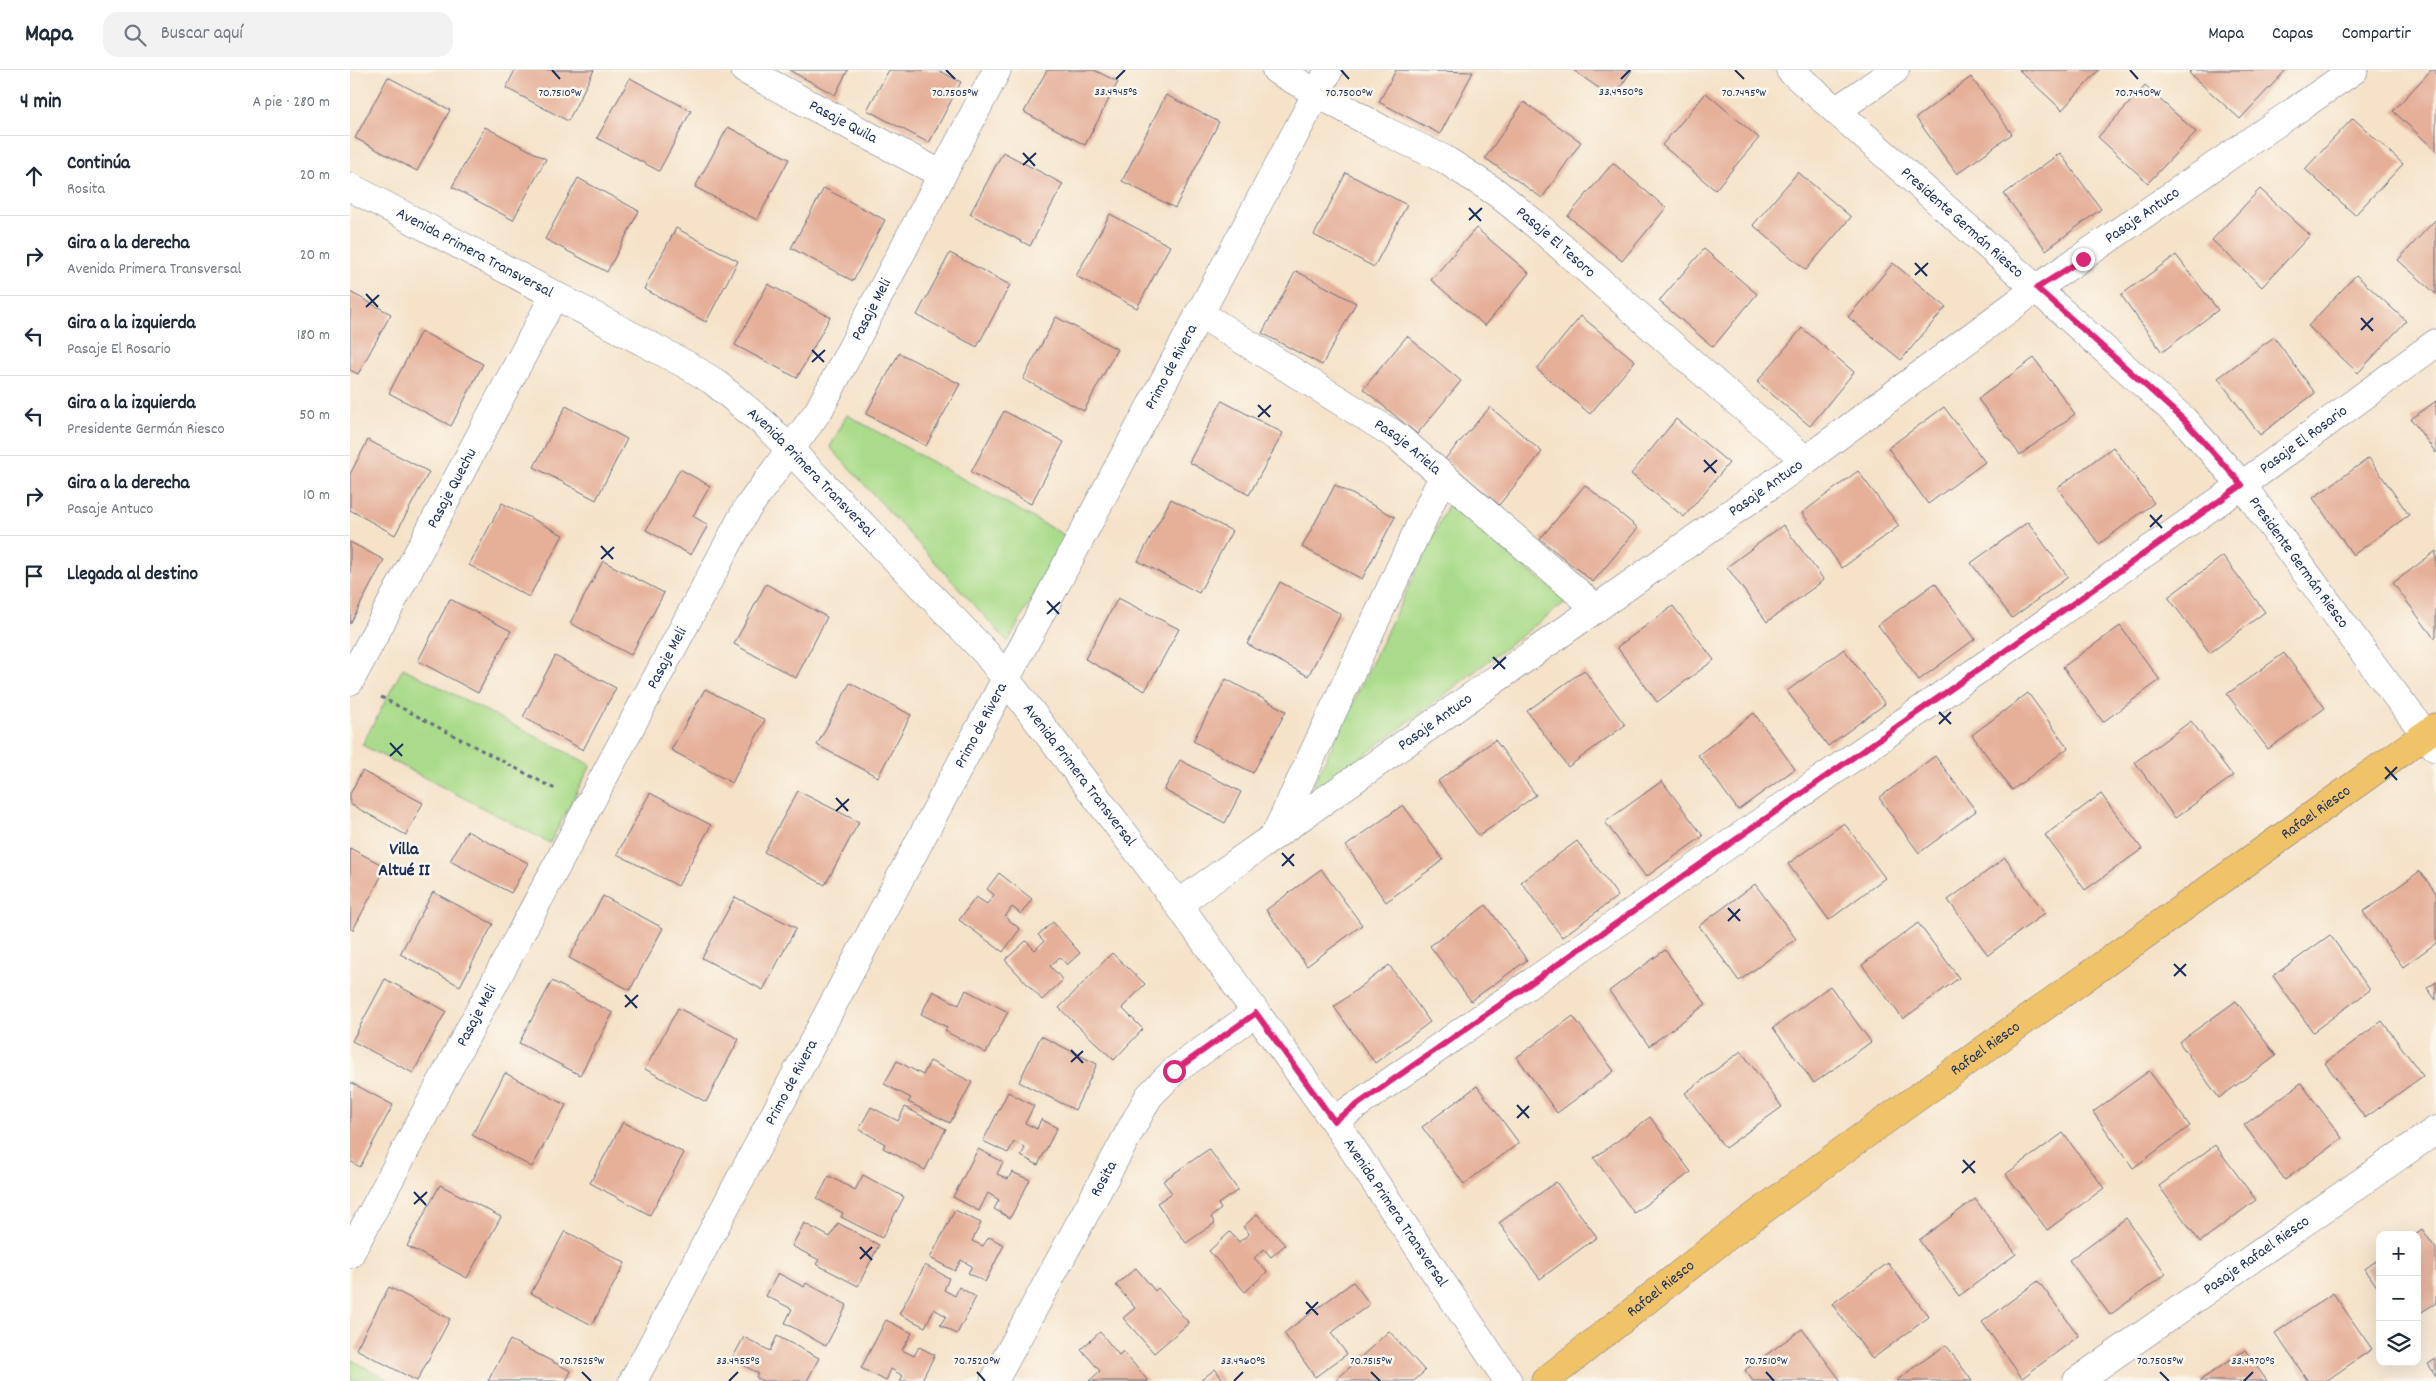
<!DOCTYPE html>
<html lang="es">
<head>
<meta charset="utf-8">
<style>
  :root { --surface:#fff; --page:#f2f2f3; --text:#1f2937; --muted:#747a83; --line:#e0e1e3 }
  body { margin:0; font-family:Dekko,sans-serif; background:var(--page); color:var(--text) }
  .controls { position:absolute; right:15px; bottom:15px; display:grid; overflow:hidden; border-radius:10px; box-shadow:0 5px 20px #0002 }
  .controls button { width:45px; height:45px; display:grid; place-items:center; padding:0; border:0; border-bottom:1px solid var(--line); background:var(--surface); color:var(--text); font:25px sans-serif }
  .stop { position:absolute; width:15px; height:15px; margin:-11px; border:4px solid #db2777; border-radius:50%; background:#fff }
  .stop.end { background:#db2777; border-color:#fff; box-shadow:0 1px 5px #0008 }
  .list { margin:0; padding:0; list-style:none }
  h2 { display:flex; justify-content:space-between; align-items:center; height:65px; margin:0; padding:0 20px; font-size:21px }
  h2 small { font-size:16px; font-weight:400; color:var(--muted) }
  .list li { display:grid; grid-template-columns:32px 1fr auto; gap:15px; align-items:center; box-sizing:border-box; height:80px; padding:0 20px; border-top:1px solid var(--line) }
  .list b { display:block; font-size:19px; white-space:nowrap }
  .list p { margin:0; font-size:16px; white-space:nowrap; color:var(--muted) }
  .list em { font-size:16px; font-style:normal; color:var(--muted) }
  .icon { flex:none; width:28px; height:28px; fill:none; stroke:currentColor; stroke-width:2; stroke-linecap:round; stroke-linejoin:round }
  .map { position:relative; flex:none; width:2086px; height:1311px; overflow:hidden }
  header { display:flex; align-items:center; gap:30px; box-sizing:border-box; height:70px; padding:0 25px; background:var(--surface); border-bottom:1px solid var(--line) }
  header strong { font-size:24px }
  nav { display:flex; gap:28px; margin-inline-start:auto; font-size:18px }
  .search { width:350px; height:45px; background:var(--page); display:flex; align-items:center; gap:12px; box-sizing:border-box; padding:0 18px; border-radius:15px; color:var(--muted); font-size:19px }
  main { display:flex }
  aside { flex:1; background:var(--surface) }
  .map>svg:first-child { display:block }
</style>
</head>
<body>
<header>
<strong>Mapa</strong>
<div class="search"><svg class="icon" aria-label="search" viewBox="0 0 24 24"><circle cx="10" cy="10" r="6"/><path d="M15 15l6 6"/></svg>Buscar aquí</div>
<nav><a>Mapa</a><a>Capas</a><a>Compartir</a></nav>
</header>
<main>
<aside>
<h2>4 min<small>A pie · 280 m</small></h2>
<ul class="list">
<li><svg class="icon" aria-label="ahead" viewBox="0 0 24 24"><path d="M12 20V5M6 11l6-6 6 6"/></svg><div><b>Continúa</b><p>Rosita</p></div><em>20 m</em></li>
<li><svg class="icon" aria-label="right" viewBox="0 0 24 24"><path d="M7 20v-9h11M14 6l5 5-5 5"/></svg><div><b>Gira a la derecha</b><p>Avenida Primera Transversal</p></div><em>20 m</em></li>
<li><svg class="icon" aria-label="left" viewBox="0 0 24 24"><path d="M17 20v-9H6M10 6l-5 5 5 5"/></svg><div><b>Gira a la izquierda</b><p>Pasaje El Rosario</p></div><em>180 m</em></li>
<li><svg class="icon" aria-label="left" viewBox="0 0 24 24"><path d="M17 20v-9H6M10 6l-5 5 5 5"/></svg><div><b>Gira a la izquierda</b><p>Presidente Germán Riesco</p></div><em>50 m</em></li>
<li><svg class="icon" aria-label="right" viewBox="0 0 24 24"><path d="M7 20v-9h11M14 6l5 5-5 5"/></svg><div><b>Gira a la derecha</b><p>Pasaje Antuco</p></div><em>10 m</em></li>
<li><svg class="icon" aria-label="arrive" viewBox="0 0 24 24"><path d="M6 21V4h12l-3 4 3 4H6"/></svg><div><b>Llegada al destino</b></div></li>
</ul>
</aside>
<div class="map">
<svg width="2086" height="1311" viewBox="0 0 2086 1311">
  <rect width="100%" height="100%" fill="#fbf7ec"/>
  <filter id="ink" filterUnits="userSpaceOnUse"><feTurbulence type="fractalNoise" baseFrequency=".02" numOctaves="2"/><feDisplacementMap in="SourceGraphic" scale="10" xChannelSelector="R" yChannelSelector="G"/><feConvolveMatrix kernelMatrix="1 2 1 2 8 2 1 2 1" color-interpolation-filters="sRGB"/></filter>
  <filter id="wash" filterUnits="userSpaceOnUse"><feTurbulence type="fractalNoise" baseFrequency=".0096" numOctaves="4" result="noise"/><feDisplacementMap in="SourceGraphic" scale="20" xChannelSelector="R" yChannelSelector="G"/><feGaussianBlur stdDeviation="1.12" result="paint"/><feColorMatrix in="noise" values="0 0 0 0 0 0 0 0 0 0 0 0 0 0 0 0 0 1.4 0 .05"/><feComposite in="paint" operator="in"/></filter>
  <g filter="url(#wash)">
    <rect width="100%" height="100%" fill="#f5e2c9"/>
    <path fill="#aadb8a" stroke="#628574" d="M497,345L716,466L658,572L480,377Z
      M1098,435L1217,531L956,730Z
      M53,598L241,695L200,773L12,675Z
      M0,1289L40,1311H0Z"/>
    <g id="blocks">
      <path fill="#e5af98" d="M165,0H244L218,51L156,18Z
        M439,0H498L485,25Z
        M539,0H588L611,12L579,73L517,40Z
        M697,0H744L768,12L735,75L674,42Z
        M1046,0L1123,2L1090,64L1029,32Z
        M1223,0H1282L1263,28Z
        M1669,0H1749L1712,40Z
        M1842,0H1936L1890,49L1839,3Z
        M2081,0H2086V81L2043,41Z
        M38,7L100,40L67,101L5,68Z
        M1621,7L1662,64L1607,104L1566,48Z
        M280,8L341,41L309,101L247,68Z
        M1795,16L1846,62L1798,113L1748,67Z
        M1356,23L1409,68L1365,120L1312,75Z
        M816,25L869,52L825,138L772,111Z
        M1174,32L1231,72L1192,128L1135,88Z
        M2003,48L2053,94L2005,145L1955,99Z
        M135,57L196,89L163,150L102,117Z
        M378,57L439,89L407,150L345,117Z
        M653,82L713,114L680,176L620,144Z
        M1710,83L1751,139L1696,180L1654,124Z
        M1263,93L1316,138L1272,191L1218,146Z
        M1448,102L1501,147L1456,200L1403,155Z
        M996,103L1057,135L1024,197L964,165Z
        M228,108L289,141L257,202L195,169Z
        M474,118L535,150L503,211L441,178Z
        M1910,119L1960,165L1912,217L1862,170Z
        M760,144L820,176L787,238L726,206Z
        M2086,149V224L2048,190Z
        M326,158L388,191L356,252L294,219Z
        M1126,158L1179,203L1135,256L1081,210Z
        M1354,179L1407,224L1363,277L1309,231Z
        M600,183L660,215L627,277L567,245Z
        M1826,185L1868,240L1812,282L1771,225Z
        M1543,193L1596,237L1551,290L1498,247Z
        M946,201L1006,233L972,295L912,263Z
        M2006,205L2056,251L2008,303L1958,256Z
        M418,214L480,247L447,308L385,275Z
        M0,222L41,244L8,304L0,300Z
        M1231,246L1285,291L1240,344L1187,299Z
        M706,247L767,279L734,341L673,309Z
        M1452,258L1504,302L1460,356L1407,312Z
        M71,261L133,294L101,356L39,323Z
        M1057,266L1111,311L1067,364L1013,319Z
        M1924,267L1965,323L1910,365L1868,308Z
        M549,283L610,314L576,376L516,344Z
        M1684,288L1725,344L1670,385L1628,329Z
        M872,331L933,363L899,425L839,392Z
        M2086,331V383L2061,349Z
        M216,336L277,369L246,430L184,397Z
        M1140,337L1192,382L1149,435L1095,389Z
        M1594,337L1635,392L1578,434L1538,378Z
        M654,341L714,372L681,434L621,402Z
        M1326,349L1379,393L1334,447L1281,404Z
        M18,370L79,402L45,465L0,440V404Z
        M1763,377L1804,433L1749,474L1707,418Z
        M2019,388L2059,445L2003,485L1963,428Z
        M330,399L360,416L343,446L358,455L341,485L296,460Z
        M1508,401L1549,456L1492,498L1452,443Z
        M985,415L1045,447L1012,509L952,477Z
        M1235,415L1288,458L1243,512L1190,469Z
        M821,429L882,461L849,523L788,491Z
        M152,433L213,465L179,527L119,495Z
        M1678,452L1718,507L1662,548L1621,493Z
        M1433,455L1474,510L1417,552L1377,497Z
        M0,472L34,490L0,554Z
        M2086,481V566L2084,568L2043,513Z
        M1873,486L1915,542L1860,583L1818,527Z
        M253,491L314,523L281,585L220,553Z
        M930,512L991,544L958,606L897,574Z
        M1585,513L1625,569L1569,610L1528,555Z
        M416,514L477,547L446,608L384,574Z
        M768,528L829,559L795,621L735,589Z
        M100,529L161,561L128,623L68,591Z
        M1323,536L1364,590L1307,632L1267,577Z
        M1770,556L1810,610L1753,652L1713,597Z
        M1494,579L1535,634L1478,676L1437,621Z
        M1934,583L1975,638L1918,679L1877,624Z
        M205,586L266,618L233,680L173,647Z
        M1234,600L1275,655L1218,697L1177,641Z
        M876,609L936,641L903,703L843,671Z
        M500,613L561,645L528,707L467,675Z
        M355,619L415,650L382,713L321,680Z
        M1678,623L1718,678L1662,720L1622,665Z
        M1404,643L1445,699L1388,740L1348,685Z
        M1841,651L1883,706L1825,748L1785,692Z
        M1145,670L1186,725L1129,766L1088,711Z
        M1585,686L1626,741L1569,783L1529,728Z
        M830,690L891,722L875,753L814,720Z
        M12,701L73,733L56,765L0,734V724Z
        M1312,711L1353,766L1296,807L1255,752Z
        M448,721L509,752L475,815L414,782Z
        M300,723L361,755L328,816L267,784Z
        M1751,724L1792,779L1735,820L1695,765Z
        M1053,735L1093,790L1036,832L996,776Z
        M1494,753L1535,808L1479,850L1438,794Z
        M117,761L178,793L161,823L100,791Z
        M1227,771L1268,826L1212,867L1171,812Z
        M0,778L36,797L3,860L0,858Z
        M1655,788L1695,843L1638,885L1598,830Z
        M971,799L1012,855L957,896L916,840Z
        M2070,801L2086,823V873L2053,897L2013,842Z
        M649,803L682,829L671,844L662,837L655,847L670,859L653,882L609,850L626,827L637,834L644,825L637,819Z
        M1405,814L1446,869L1389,911L1349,856Z
        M83,822L143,854L110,916L50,884Z
        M253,826L313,858L280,920L219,888Z
        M385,827L446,858L413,920L352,888Z
        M1136,835L1177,890L1121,931L1080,876Z
        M703,852L730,883L717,895L710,887L700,896L713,910L692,930L655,890L676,871L685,880L694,871L688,865Z
        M1568,853L1609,908L1553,949L1512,895Z
        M1980,865L2020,920L1963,962L1923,906Z
        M1315,880L1356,934L1299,976L1259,921Z
        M762,883L795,914L772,938L793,959L764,990L709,938Z
        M1039,895L1080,952L1025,993L984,937Z
        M35,909L96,941L63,1003L2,971Z
        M202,911L263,943L230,1005L169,973Z
        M2086,912V930L2077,918Z
        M1480,916L1521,972L1464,1013L1423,958Z
        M616,920L658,942L636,983L595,961L597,957L571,944L583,921L609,935Z
        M1886,931L1926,986L1869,1028L1829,972Z
        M328,938L389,969L356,1032L295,999Z
        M1223,946L1264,1001L1207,1043L1167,987Z
        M2032,951L2073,1006L2015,1048L1975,993Z
        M691,966L747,994L725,1040L669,1012Z
        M1391,981L1432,1037L1375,1078L1335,1023Z
        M547,991L573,1005L580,991L622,1012L600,1053L558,1032L561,1028L534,1014Z
        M1799,1001L1840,1056L1783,1098L1743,1042Z
        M155,1003L216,1035L182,1097L122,1065Z
        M0,1012L43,1035L10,1097L0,1091Z
        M1951,1013L1992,1068L1935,1110L1894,1055Z
        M1127,1016L1169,1073L1114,1114L1072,1057Z
        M658,1022L684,1036L675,1053L687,1059L691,1049L707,1058L688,1095L671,1086L675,1078L664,1072L658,1083L633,1071Z
        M521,1037L548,1051L555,1037L596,1059L575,1100L533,1078L535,1074L509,1059Z
        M1300,1047L1341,1102L1284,1143L1244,1088Z
        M273,1052L334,1083L300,1145L240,1113Z
        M1713,1063L1754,1118L1697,1160L1656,1104Z
        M1865,1075L1906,1130L1850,1172L1809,1116Z
        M628,1079L653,1092L647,1104L658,1109L662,1102L680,1110L660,1148L644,1139L649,1130L638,1123L629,1141L603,1127Z
        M859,1079L888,1120L868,1134L871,1139L861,1147L865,1153L836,1173L807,1133L822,1123L813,1111Z
        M513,1105L554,1127L532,1168L491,1147L493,1143L467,1129L479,1106L505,1120Z
        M1206,1112L1247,1167L1190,1209L1149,1153Z
        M90,1115L151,1147L117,1208L57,1176Z
        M1625,1129L1666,1184L1609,1226L1569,1170Z
        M605,1140L631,1153L622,1171L633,1176L639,1167L654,1175L635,1212L618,1203L622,1196L611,1190L605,1201L580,1188Z
        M907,1144L935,1175L921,1187L914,1179L904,1188L917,1202L895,1222L859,1181L880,1162L889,1172L899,1164L893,1157Z
        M1776,1148L1816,1204L1760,1245L1719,1190Z
        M454,1153L480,1167L488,1153L529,1175L508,1216L466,1194L469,1190L442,1176Z
        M2072,1159L2086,1179V1233L2067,1245V1165H2064Z
        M215,1161L275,1193L242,1255L181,1223Z
        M2030,1188V1221L2015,1199Z
        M1538,1193L1579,1247L1522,1289L1482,1234Z
        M575,1195L599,1208L594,1220L605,1226L609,1217L626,1227L607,1264L590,1255L596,1246L584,1239L575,1257L549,1244Z
        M786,1198L805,1221L808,1218L839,1253L804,1283L773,1248L785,1238L766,1215Z
        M428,1203L454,1217L456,1213L497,1235L476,1276L435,1253L442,1239L416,1226Z
        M1688,1211L1729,1266L1672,1308L1632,1252Z
        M1003,1212L1020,1234L981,1263L997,1284L965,1307L934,1263Z
        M39,1217L100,1249L67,1311L6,1279Z
        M1983,1223L2022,1279L1976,1311H1958L1925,1263Z
        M536,1250L562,1263L552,1280L564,1286L569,1277L585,1285L571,1311H550L553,1306L541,1299L536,1311L511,1298Z
        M1452,1259L1491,1311H1403L1395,1300Z
        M1039,1261L1075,1301L1064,1311H985Z
        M750,1262L769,1285L773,1281L798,1311H739L750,1301L731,1279Z
        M427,1266L469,1288L457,1311H413L406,1307L408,1303L382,1289L394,1267L420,1281Z
        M160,1270L221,1301L216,1311H138Z
        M1596,1275L1622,1311H1546L1567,1295Z
        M1895,1280L1917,1311H1849L1867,1299Z
        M2086,1289V1306L2078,1294Z
        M865,1299L874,1311H850Z"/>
    </g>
  </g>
  <g filter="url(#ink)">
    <use href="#blocks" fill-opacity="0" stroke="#676e83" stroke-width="1"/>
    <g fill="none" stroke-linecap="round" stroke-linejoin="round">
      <defs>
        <g id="minor">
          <path id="s1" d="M395,0L591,104"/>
          <path id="s2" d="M926,0L1033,60L1094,89L1147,123L1190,158L1374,321L1456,390"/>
          <path id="s3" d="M1440,0L1834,350L1892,415L2031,606L2086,678"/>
          <path d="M1487,40L1545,0"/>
          <path id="s4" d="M0,117L337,295L363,311L417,356L636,583L828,834L984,1051L1158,1311"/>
          <path id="s5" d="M849,243L1048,367L1246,538"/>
          <path id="s6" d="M0,611L204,226"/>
          <path d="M925,765L1093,406"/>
          <path id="s7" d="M828,834L1456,390L1687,218L2004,0"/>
          <path id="s8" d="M984,1051L1892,415L2086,273"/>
          <path id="s9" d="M0,1184L396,440L469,340L647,0"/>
          <path id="s10" d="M283,1311L979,0"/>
          <path id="s11" d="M644,1311L799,1026L824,1001L905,943"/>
          <path id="s12" d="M1727,1311L2086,1060"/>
        </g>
        <g id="major">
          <path id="s13" d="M1195,1311L1370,1172L1488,1084L2086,657"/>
        </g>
      </defs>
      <use href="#minor" stroke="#676e83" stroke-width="29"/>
      <use href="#major" stroke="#676e83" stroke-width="29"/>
      <path stroke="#676e83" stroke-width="3" stroke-dasharray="4 4" stroke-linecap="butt" d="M31,627L207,720"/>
      <use href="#minor" stroke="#fff" stroke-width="28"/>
      <use href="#major" stroke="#f1c369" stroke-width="28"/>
    </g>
  </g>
  <g fill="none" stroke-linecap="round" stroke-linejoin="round" filter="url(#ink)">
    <path stroke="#db2777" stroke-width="6" d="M824,1001L906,943L984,1051L1892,415L1834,350L1687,218L1733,189"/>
  </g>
  <path fill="none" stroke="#1b2f5e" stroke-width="2" d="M202,0L210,9M596,0L605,9M991,0L999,9M1385,0L1394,9M1780,0L1788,9M766,9L775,0M1271,9L1280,0M673,83L685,96M673,95L686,83M1119,138L1131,151M1119,150L1132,138M1565,193L1577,206M1565,205L1578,193M16,224L28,237M16,237L29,225M2011,248L2023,261M2011,260L2023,248M462,280L474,292M462,292L475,280M908,335L920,347M908,347L921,335M1354,390L1366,403M1354,402L1367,390M1800,445L1812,458M1800,457L1812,445M251,476L263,489M251,489L264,477M697,531L709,544M697,544L710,532M1143,587L1155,599M1143,599L1156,587M1589,642L1601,654M1589,654L1601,642M40,673L52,686M40,686L53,674M2035,697L2047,710M2035,709L2047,697M486,728L498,741M486,741L499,729M932,783L944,796M932,796L944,784M1378,838L1390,851M1378,851L1390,839M1824,894L1836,906M1824,906L1836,894M275,925L287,938M275,937L288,925M721,980L733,993M721,992L733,981M1167,1035L1179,1048M1167,1048L1179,1036M1613,1090L1625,1103M1612,1103L1625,1091M64,1122L76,1135M64,1134L77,1122M510,1177L522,1190M510,1189L522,1177M956,1232L968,1245M956,1244L968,1232M232,1302L241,1311M627,1302L635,1311M1021,1302L1030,1311M1416,1302L1424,1311M1810,1302L1819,1311M379,1311L388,1302M884,1311L893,1302M1894,1311L1903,1302"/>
  <g text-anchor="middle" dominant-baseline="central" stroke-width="5" stroke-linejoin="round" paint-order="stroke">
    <g font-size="16" fill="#1b2f5e" stroke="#fbf7ec">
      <text stroke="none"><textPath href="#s1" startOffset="111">Pasaje Quila</textPath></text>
      <text stroke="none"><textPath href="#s7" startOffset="1185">Pasaje Antuco</textPath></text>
      <text stroke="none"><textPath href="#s3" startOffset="230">Presidente Germán Riesco</textPath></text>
      <text stroke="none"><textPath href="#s2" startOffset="330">Pasaje El Tesoro</textPath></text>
      <text stroke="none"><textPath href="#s4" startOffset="141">Avenida Primera Transversal</textPath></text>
      <text stroke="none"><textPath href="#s9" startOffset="1080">Pasaje Meli</textPath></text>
      <text stroke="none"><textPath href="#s10" startOffset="1148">Primo de Rivera</textPath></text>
      <text stroke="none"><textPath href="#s8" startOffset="1185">Pasaje El Rosario</textPath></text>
      <text stroke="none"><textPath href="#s5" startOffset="248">Pasaje Ariela</textPath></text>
      <text stroke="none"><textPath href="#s4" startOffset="546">Avenida Primera Transversal</textPath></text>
      <text stroke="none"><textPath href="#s7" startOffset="720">Pasaje Antuco</textPath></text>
      <text stroke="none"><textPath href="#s6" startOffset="218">Pasaje Quechu</textPath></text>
      <text stroke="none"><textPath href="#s3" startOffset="710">Presidente Germán Riesco</textPath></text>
      <text stroke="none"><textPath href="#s9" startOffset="675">Pasaje Meli</textPath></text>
      <text stroke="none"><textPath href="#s7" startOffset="315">Pasaje Antuco</textPath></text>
      <text stroke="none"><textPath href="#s10" startOffset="742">Primo de Rivera</textPath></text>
      <text stroke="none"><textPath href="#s4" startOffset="951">Avenida Primera Transversal</textPath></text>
      <text stroke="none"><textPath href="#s13" startOffset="958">Rafael Riesco</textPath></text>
      <text stroke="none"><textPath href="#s9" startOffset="270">Pasaje Meli</textPath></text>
      <text stroke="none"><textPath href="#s13" startOffset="552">Rafael Riesco</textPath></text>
      <text stroke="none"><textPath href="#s10" startOffset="338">Primo de Rivera</textPath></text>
      <text stroke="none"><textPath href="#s11" startOffset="230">Rosita</textPath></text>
      <text stroke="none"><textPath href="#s4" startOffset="1491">Avenida Primera Transversal</textPath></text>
      <text stroke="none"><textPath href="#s12" startOffset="219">Pasaje Rafael Riesco</textPath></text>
      <text stroke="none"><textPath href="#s13" startOffset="148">Rafael Riesco</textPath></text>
    </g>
    <g font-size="18" font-weight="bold" fill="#1b2f5e" stroke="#fbf7ec">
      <text x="54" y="780">Villa<tspan x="54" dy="21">Altué II</tspan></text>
    </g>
  </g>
  <g font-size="12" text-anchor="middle" fill="#1b2f5e" stroke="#fbf7ec" stroke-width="5" stroke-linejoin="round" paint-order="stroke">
    <text x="766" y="25">33.4945°S</text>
    <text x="1271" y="25">33.4950°S</text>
    <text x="210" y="26">70.7510°W</text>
    <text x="605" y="26">70.7505°W</text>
    <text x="999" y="26">70.7500°W</text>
    <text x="1788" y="26">70.7490°W</text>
    <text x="1394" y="26">70.7495°W</text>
    <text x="232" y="1294">70.7525°W</text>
    <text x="627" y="1294">70.7520°W</text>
    <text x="1021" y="1294">70.7515°W</text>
    <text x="1416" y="1294">70.7510°W</text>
    <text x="1810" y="1294">70.7505°W</text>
    <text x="388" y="1294">33.4955°S</text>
    <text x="893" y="1294">33.4960°S</text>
    <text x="1903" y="1294">33.4970°S</text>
  </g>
</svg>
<div class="controls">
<button>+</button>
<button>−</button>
<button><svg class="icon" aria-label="layers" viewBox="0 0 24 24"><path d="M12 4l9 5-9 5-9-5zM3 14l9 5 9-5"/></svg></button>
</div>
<div class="stop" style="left:824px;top:1001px"></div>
<div class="stop end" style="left:1733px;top:189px"></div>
</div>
</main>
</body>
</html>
